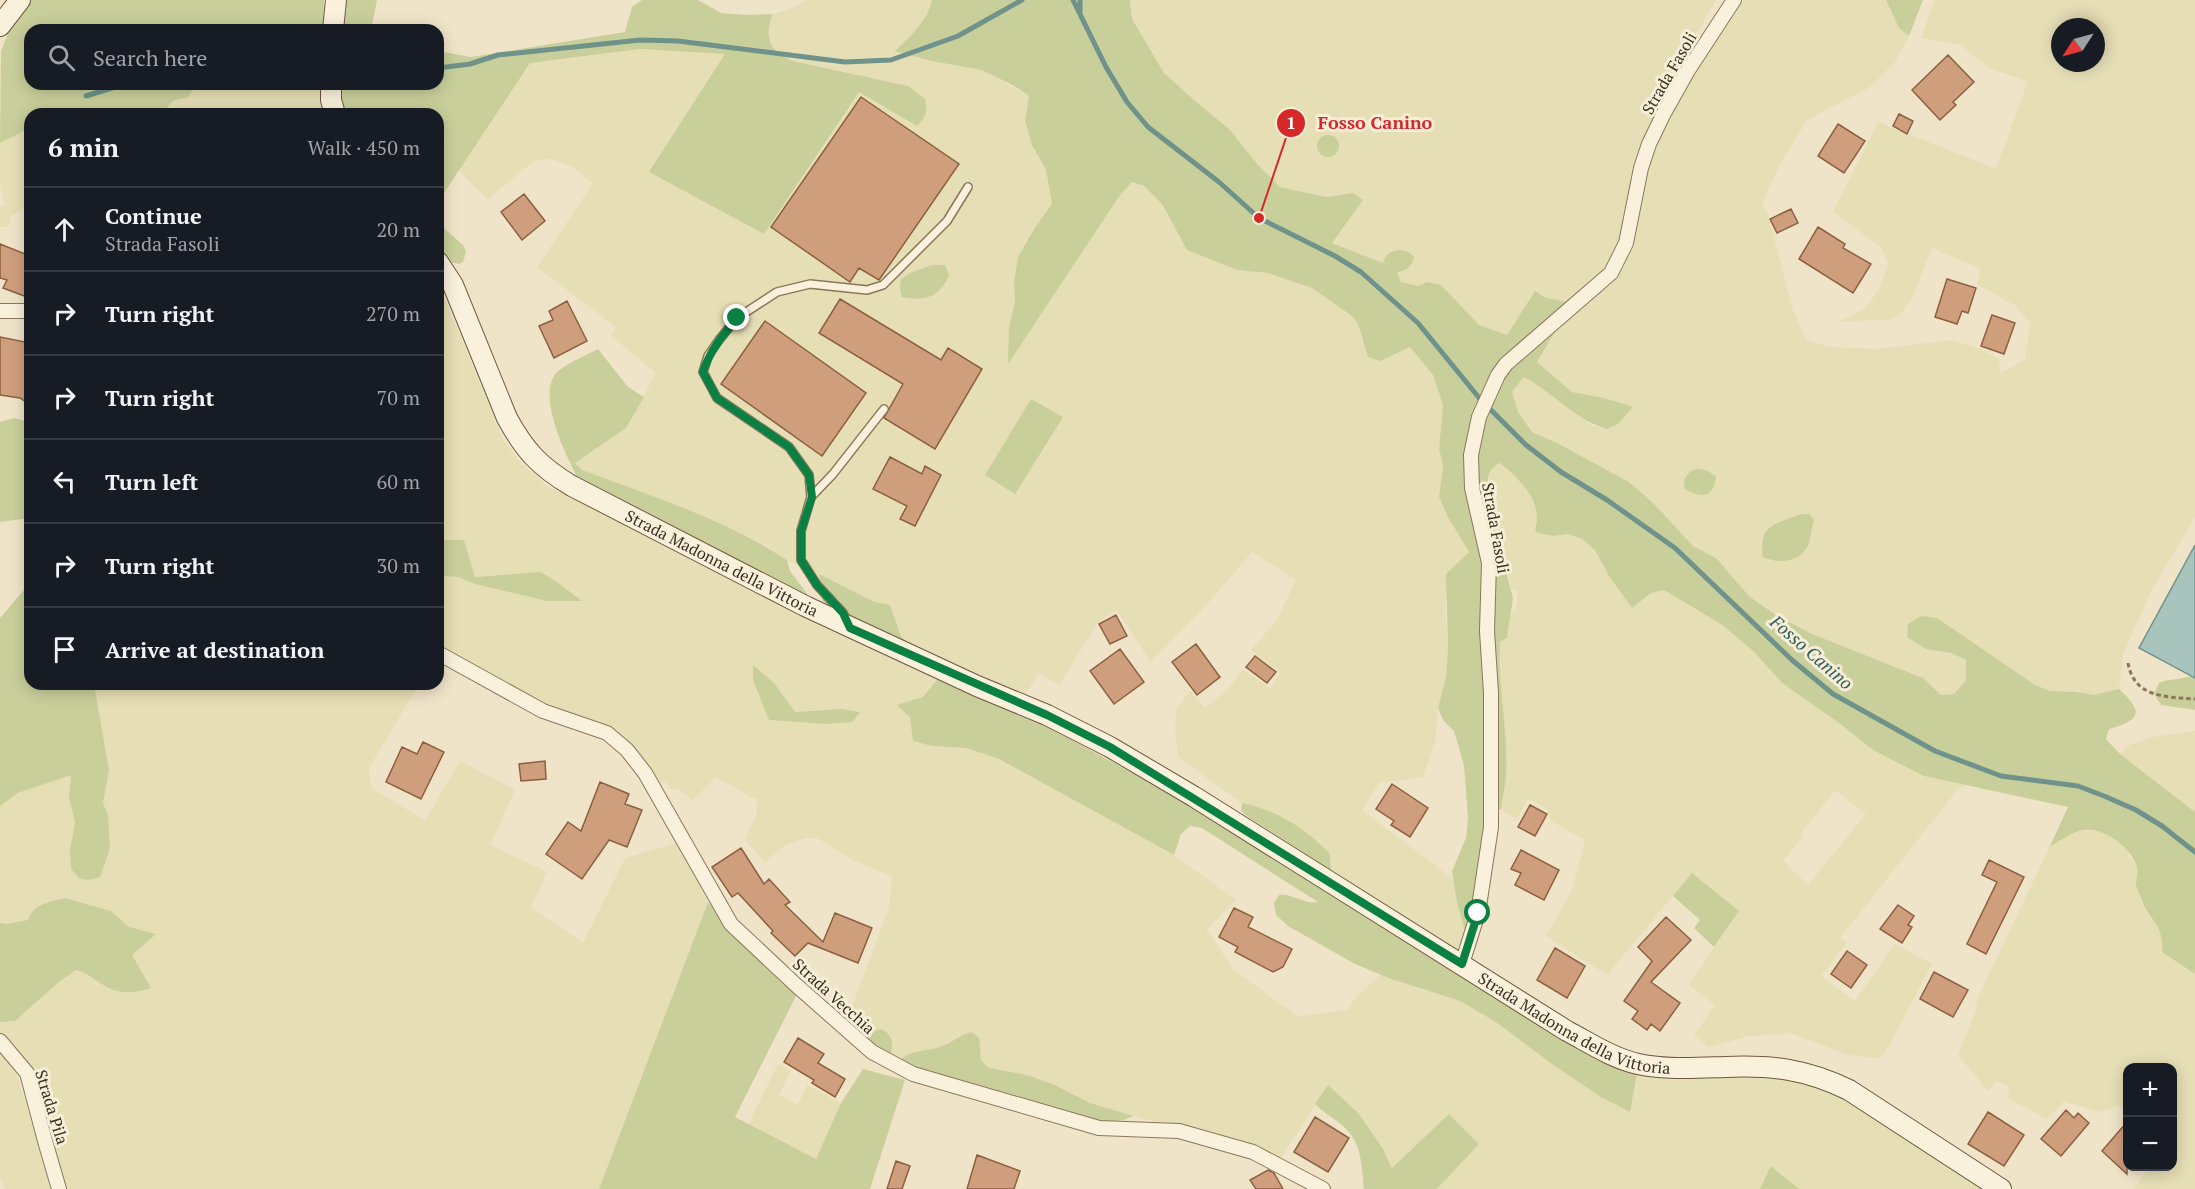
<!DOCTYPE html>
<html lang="en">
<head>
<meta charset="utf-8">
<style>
  :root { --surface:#171b24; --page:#242831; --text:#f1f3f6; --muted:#9ea1a6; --line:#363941 }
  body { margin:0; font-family:"PT Serif",serif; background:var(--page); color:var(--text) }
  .controls { position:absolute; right:18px; bottom:18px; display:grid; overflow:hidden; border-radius:12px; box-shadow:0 3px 15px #0003 }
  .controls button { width:54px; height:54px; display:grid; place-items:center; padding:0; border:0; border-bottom:2px solid var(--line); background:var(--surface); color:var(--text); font:30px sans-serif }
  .compass { position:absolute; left:2051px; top:18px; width:54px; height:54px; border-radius:50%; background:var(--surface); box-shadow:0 3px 15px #0003; rotate:234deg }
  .stop { position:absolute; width:18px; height:18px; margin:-14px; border:4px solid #0b8043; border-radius:50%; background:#fff }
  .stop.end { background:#0b8043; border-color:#fff; box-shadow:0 2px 6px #0008 }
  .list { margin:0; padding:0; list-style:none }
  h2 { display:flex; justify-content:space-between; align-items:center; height:78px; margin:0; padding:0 24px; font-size:26px }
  h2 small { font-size:20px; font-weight:400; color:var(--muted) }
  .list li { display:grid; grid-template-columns:39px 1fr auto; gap:18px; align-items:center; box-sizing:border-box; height:84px; padding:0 24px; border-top:2px solid var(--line) }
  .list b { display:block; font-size:22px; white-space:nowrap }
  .list p { margin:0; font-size:20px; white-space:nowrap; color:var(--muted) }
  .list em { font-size:20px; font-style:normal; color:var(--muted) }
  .icon { flex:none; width:33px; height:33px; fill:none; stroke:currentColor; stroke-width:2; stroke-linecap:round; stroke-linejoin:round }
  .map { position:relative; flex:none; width:2195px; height:1189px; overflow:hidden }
  .search { position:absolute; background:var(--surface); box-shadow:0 3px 15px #0003; left:24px; top:24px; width:420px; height:66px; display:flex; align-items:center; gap:15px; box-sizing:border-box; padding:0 21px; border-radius:18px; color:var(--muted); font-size:22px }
  .panel { position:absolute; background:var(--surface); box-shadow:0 3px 15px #0003; left:24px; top:108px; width:420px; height:582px; border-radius:18px }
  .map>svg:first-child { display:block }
</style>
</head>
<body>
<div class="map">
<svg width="2195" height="1189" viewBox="0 0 2195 1189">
  <rect width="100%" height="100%" fill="#f0e4c8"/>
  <path fill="#e6deb5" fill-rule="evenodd" d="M806,0H932L930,10L911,37L896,51L931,61L982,70L1029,96L1025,121L1032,145L1046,170L1052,204L1036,226L1014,283L1015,302L1009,327L1107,215L1120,194L1132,182L1144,186L1162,204L1187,250L1237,270L1268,273L1312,288L1352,316L1358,324L1362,341L1380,361L1410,347L1433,375L1443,405L1439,449L1443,465L1439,497L1448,517L1469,552L1445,603L1448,647L1446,677L1438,708L1436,739L1423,777L1379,783L1362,810L1453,879L1457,903L1465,931L1457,949L1331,870L1330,854L1254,806L1242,803L1178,757L1175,728L1177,708L1190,691L1205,708L1228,689L1243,670L1270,688L1280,673L1251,650L1277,620L1296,580L1252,552L1211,600L1151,662L1116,610L1097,624L1059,685L1039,673L1026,694L914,650L901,636L890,605L872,601L787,560L764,544L706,517L582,470L574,463L626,428L656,373L611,336L616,327L537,267L593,183L569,165L550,159L534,161L488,199L458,170L530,63L640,49L725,54L764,234L859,91L917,126L908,86L793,61L780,57L770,42L767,26L773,14L788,10Z
    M1130,0H1716L1676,69L1660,108L1628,224L1610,271L1575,298L1566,302L1544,297L1535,291L1507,336L1479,325L1423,283L1418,286L1401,282L1396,272L1384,261V264L1331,242L1363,200L1353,193L1327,197L1280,187L1164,73L1132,19Z
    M1741,0H1886L1899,28L1909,36L1895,62L1870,87L1807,120L1782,161L1762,203L1768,215L1793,310L1806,340L1829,347L1877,349L1953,340L1983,350L1999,359L2000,373L2025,360L2030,324L2016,306L1978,285L1980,268L1932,248L1911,301L1899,315L1889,320L1841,321L1865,309L1880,288L1888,263L1881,247L1833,212L1878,122L1996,169L2027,84L2023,79L1992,70L1959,44L1921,38L1935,0H2195V517L2152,589L2123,654L2119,689L2112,705L2096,707L2040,688L1921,616L1908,624L1907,637L1926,649L1951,653L1966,659V680L1954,694L1941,695L1923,678L1907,671L1812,634L1776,615L1750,597L1716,558L1693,546L1629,482L1559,444L1532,432L1518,412L1512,392L1524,377L1543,387L1591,425L1607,429L1633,408L1604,398L1572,392L1537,362L1555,332L1581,305L1610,285L1628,256L1644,177L1667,121L1708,46ZM2060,27H2096V63H2060Z
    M197,84H322L323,114H164L168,104L177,98L187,97Z
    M30,128V207L27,206L11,216L8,227H0V206L5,205L0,184V143Z
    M438,282L503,439L521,463L547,486L938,679L910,717L932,746L966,748L999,759L1174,855L1236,900L1207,930L1233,969L1298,1017L1349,1009L1351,1003L1380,975L1422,990L1460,1001L1496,1021L1552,1064L1630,1112L1637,1074L1746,1075L1805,1083L1834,1093L1984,1189H1799L1772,1166L1760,1189H1437L1479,1144L1449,1114L1392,1168L1383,1149L1328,1085L1281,1158L1090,1103L1055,1085L1027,1075L989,1068L981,1060L980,1051L963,1034L942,1046L908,1054L897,1062L862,1041L845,1025L889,908L892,877L855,861L817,838H806L784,846L765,862L745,840L756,815L757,800L716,777L693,800L678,789H671L665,781L659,784L630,745L608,726L570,712L534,704L438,645V576L458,577L475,584L547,600L582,601L494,575L475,577L464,540H438ZM753,666L774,683L795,713L841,709L851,722L825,724L769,720L764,704L758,694Z
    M1500,463L1515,474L1529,493L1538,511L1535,529L1537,533L1553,536L1568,534L1582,539L1596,550L1609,576L1632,608L1651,593L1664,590L1724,626L1755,653L1782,683L1839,723L1873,750L1924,776L1965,785L1958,789L1840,938L1847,943L1821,976L1855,1001L1895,944L1932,964L1885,1053L1878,1058L1848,1055L1790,1033L1749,1036L1709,1047L1694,1035L1715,1005L1689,985L1739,911L1692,873L1607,975L1546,936L1572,890L1585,840L1551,821L1547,809L1528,798L1517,819L1501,810L1506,776L1504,723L1498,666L1500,642L1507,638L1511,613L1516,612L1518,590H1512L1489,507V471L1494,465ZM1835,790L1866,814L1808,885L1783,861L1803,837L1801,833Z
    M94,684H419L369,768L371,787L425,821L460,761L515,790L490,845L547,872L531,907L583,943L625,858L677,843L708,902L599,1189H66L42,1113L6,1038L0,1034V1022L15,1021L60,981L76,970L87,972L104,986L151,988L132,955L129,927L111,911L6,924L0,923V806L18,793L71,774L69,797L75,823L70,849L108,815L103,803L109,770Z
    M2195,731V812L2120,754L2131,744L2153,737Z
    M2084,830L2101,832L2124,845L2137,868L2136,887L2142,902L2153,917L2163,937L2162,952L2195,974V1189H2134L2149,1167L2172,1166V1068H2128L2127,1109L2118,1106L2099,1112L2064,1101L2047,1119L2008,1098L2009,1086L1996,1081L1989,1092L1958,1055L1978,1006L1975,1004L2050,846L2073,833Z
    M0,1052L16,1074L25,1100L50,1189H5L0,1177Z
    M778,1064L791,1070L779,1095L798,1105L807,1085L841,1103L816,1159L748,1125Z"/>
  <path fill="#c9cf9b" d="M29,0H324L323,30H30V84H197L187,98C174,98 169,102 164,114H140L131,109L101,110L81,114H30V128L0,143L1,51L12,23Z
    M345,0H377L371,30H342Z
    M642,0H698L721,13L747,15L773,14C763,36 770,53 793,61L908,86L925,99C928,112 926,117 917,126L859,92L764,234L649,172L725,54L640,49L530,63L438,202V114H344L340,99V84H438V51L471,57L625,32L632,7Z
    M932,0H1130L1132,19L1164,73L1194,100L1230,130L1257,164L1280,187L1327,197L1353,193L1363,200L1332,243L1383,263C1386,249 1405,245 1414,257C1411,267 1407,271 1397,272L1401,282L1418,286L1427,282L1441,285L1479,325L1507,335L1535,291L1544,297L1581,305L1555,332L1537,362L1572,392L1604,398L1633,407L1618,424L1607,429C1575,420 1553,392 1524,377L1512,392L1518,412L1532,432L1559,444L1629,482L1653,503L1693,546L1716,558L1750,597L1776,615L1812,634L1923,678L1941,695L1954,694L1966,680V660L1951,653L1926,649L1907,637L1908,624L1921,616L1937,618L2035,685L2050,691L2075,692L2094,695L2119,689C2145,713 2140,720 2109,729L2106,739L2120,754L2195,812V974L2162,952C2164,923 2149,921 2141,898C2139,894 2137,890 2136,885C2136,879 2138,873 2137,867C2131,847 2104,827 2083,830C2071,832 2061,841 2050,846L2068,807L1924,776L1873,750L1839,723L1782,683L1755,653L1724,626L1664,590L1651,593L1632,608L1609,576L1595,550L1582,539L1568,534L1553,536L1537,533L1535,529C1544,503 1520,479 1500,463C1483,468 1488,493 1489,507L1513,598L1507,638L1500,642C1497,687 1509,732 1506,777C1505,788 1502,799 1501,810L1488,805L1484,809C1483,851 1476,891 1465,931L1457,903L1452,871L1466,838L1468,818L1464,765L1454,731L1443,720L1438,708L1446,677L1448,647L1446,574L1469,552L1448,517L1439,497L1443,465L1439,449L1443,405L1433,375L1410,347L1380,361L1368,357L1358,324L1352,316L1312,288L1268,273L1237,270L1187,250L1162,204L1144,186L1132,182L1120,195L1008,364L1009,327L1015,302L1014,283L1018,257L1036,226L1052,204L1046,170L1032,145L1025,121L1029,96L1014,86L982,70L931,61L895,51C910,37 928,20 932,0Z
    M1886,0H1923L1909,36L1899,28Z
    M1317 146a11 11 0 1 1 22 0a11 11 0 1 1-22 0Z
    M438,223L463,245L466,252L463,262L459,264L450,262L438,246Z
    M932,265H945L949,275C939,298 926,301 902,297L900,288L901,279L910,273Z
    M598,349L628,387L644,397L626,428L575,463L582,470C651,496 725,519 787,560L790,571L814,603L583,486C569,465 538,400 554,376C560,366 587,355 598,349Z
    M1031,399L1063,417L1015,494L985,475Z
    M14,418L30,422V520L23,519L0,522V422Z
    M1696,469L1706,470L1716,476C1714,498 1702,499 1685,489C1682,479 1687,472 1696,469Z
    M1801,514H1809L1814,520C1812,527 1811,533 1810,539C1805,562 1780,565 1763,557C1758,524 1774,525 1801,514Z
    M438,540H464L475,577L540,572L554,580L582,601H547L475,584L458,577L438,576Z
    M819,574L872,601L890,605L901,636L914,650L831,611L822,600Z
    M30,583V684H94L109,770L103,803L108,815L110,848L100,877L89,880L80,879L71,869L70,849L75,823L69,797L71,775L18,793L0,806V618Z
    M753,665L774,683L795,712L841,709L860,712L852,722L825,724L769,720L753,680Z
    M2191,676L2195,678V710L2161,705L2154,694L2159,683C2170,678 2179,680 2191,676Z
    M938,679L1042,724L1166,791L1334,895L1637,1074L1630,1112L1601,1097L1552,1064L1496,1022L1460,1001L1391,979L1355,964L1288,926L1276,915L1274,903L1279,895C1293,893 1304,905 1318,902L1202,828L1190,826L1181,834L1174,855L999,759L966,748L932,746L913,741L910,717L897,705L923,697Z
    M1242,803C1277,810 1306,829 1330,854L1331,870L1245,815L1241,810Z
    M1692,873L1739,911L1714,947L1694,928L1700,920L1673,896Z
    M65,898L111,911L129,927L156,934L132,955L151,988C136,993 120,995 105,986C94,980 89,973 76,970L60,981L15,1021L0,1022V923L6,924L28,920C33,904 50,902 65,898Z
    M708,902L733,933L797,994L735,1117L816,1159L841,1103L863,1069L905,1080L870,1189H599Z
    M881,1029C894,1035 894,1045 889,1058L862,1041L867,1033Z
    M972,1032L979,1038L981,1060L989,1068L1027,1075L1055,1085L1090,1103L1134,1116L1123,1120L1108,1122L1070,1117L920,1072L897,1062C911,1049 926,1052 942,1046C953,1042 961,1034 972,1032Z
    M1328,1085L1359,1114L1383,1149L1392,1168L1449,1114L1479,1144L1437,1189H1364C1362,1170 1362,1146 1348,1131C1339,1120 1325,1115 1315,1104Z
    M1771,1166L1799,1189H1760Z"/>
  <path fill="#a9c4bc" stroke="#6f938a" stroke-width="1.5" d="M2195,545V678L2139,648Z"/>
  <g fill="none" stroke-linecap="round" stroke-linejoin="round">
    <path stroke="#6f938a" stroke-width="5" d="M1073,0L1106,67L1127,102L1148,127L1219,182L1259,218L1335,256L1361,272L1418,323L1480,399
      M1080,0V13
      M438,68L470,64L498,55L640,40L678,41L845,62L891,60L958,36L1022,0
      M86,96L125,84
      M1488,407L1526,445L1561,472L1607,500L1675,548L1792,660L1833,694L1935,751L2001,776L2078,786L2104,796L2136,810L2162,826L2195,852"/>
  </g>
  <path fill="#cf9f7d" stroke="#8d5f41" stroke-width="1.5" d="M1948,55L1974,82L1953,102L1956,105L1940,120L1912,90Z
    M861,97L959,164L879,280L859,268L850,282L771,227Z
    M1899,114L1913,121L1907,134L1893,126Z
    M1838,124L1865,141L1844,173L1818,156Z
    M524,194L545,221L522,240L501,212Z
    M1791,209L1798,223L1777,233L1770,219Z
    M1818,227L1845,244L1843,248L1871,264L1853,293L1799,259Z
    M0,244L30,256V290L27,297L3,288L7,280L0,278Z
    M1947,279L1976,288L1968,313L1962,311L1957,324L1935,317Z
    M840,299L941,360L948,348L982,369L935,449L884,418L903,384L819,333Z
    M567,301L587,341L554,358L539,326L553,320L549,311Z
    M1992,315L2015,323L2004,354L1981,346Z
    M765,321L866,393L822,456L721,384Z
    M0,337L30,343V405L20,398L0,395Z
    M890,457L922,474L925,466L941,475L915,526L900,519L907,506L873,489Z
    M1116,615L1127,636L1110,644L1099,624Z
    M1196,644L1220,677L1197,695L1172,662Z
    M1120,649L1144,682L1114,704L1090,671Z
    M1255,656L1276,672L1267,683L1246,667Z
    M423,742L444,752L421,799L386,782L402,747L417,754Z
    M545,761L546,779L521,781L519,764Z
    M600,782L629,794L625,804L642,810L627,847L609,840L582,879L546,854L568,822L581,831Z
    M1392,784L1428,808L1410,837L1391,825L1394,821L1376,809Z
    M1530,805L1547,814L1535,836L1518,827Z
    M741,848L764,884L769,879L790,902L785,905L823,942L835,913L872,928L858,963L808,943L795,956L771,933L773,931L738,893L732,897L712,867Z
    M1521,850L1559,870L1544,900L1515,885L1521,873L1511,869Z
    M1989,860L2024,877L1986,954L1967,944L1997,882L1982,875Z
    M1898,905L1914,916L1908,925L1912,927L1902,943L1880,929Z
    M1234,908L1253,917L1248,927L1292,949L1283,967L1273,972L1235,952L1238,947L1219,937Z
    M1666,917L1691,940L1651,982L1680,1003L1660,1031L1651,1024L1647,1030L1632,1019L1638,1011L1624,1001L1652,961L1638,947Z
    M1555,948L1585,966L1567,998L1537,980Z
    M1847,951L1867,965L1851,988L1831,974Z
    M1934,972L1968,990L1953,1017L1920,999Z
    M798,1038L824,1054L818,1063L845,1079L835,1097L812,1083L814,1080L784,1062Z
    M2066,1110L2074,1118L2078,1113L2089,1123L2061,1156L2041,1139Z
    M1988,1112L2024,1135L2004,1166L1968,1144Z
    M1315,1117L1349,1138L1328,1172L1294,1152Z
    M2127,1122V1174L2102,1151Z
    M977,1155L1020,1171L1014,1189H967Z
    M896,1161L910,1166L902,1189H887Z
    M1268,1170L1274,1173L1283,1189H1256L1250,1180Z"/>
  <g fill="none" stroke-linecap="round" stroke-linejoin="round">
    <defs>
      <path id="lane" d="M811,497L809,475L789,447L717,398L703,372L708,356L719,340L737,318L777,292L810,284L867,290L883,285L947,221L968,187
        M847,621L843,613L817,585L801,560V531L811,497L833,474L884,409"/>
      <path id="street" d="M0,311H30
        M438,653L543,711L607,733L627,750L645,773L731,924L796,985L872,1052L913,1074L1099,1128L1179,1131L1253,1152L1323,1189
        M1462,964L1478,913L1491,827V693L1487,631L1489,563L1472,488L1471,455L1479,417L1498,375L1506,364L1611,273L1626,243L1641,168L1649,144L1664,113L1687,72L1734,0
        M0,1041L27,1073L45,1141L59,1189"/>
      <g id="secondary">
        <path d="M0,26L20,0"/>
        <path d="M333,30L336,0"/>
        <path d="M331,84V100L335,114"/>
        <path id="s1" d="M438,262L453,285L507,418C525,451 540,467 572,486L805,606L977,686L1047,715L1110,747L1193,796L1567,1031C1590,1043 1612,1058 1638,1064C1666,1070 1696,1068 1725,1067C1772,1065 1806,1069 1849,1090L2001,1189"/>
      </g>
    </defs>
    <use href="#lane" stroke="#8d765c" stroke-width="10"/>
    <use href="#street" stroke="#8d765c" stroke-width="16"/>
    <use href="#secondary" stroke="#6f573f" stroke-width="22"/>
    <path stroke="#8d765c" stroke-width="3" stroke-dasharray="4.5 3" stroke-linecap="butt" d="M2128,663C2134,698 2167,697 2195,699"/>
    <use href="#lane" stroke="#faf1dc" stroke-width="7"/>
    <use href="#street" stroke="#faf1dc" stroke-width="14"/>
    <use href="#secondary" stroke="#faf1dc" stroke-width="20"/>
  </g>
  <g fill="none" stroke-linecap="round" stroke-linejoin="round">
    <path stroke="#0b8043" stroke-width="8" d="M737,318C723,335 710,350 703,372L717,398L789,447L809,475L812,497L801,531V560L817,585L843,613L850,628L1047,715L1110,747L1462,964L1478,913"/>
  </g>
  <g text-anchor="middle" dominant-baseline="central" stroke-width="6" stroke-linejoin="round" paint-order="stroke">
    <g font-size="16" fill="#3d2e20" stroke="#f7eed8">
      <text transform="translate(1669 73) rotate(-60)">Strada Fasoli</text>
      <text transform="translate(1496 528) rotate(80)">Strada Fasoli</text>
      <text stroke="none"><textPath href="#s1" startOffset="435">Strada Madonna della Vittoria</textPath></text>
      <text transform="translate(834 996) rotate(42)">Strada Vecchia</text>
      <text stroke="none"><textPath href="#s1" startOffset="1407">Strada Madonna della Vittoria</textPath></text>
      <text transform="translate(52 1107) rotate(73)">Strada Pila</text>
    </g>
    <g font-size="18" font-style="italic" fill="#2f5d5a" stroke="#f7eed8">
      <text transform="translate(1812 652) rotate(41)">Fosso Canino</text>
    </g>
  </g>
  <path fill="none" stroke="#d62828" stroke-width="2" d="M1259 218L1291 123"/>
  <g fill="#d62828" stroke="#f7eed8" stroke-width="2">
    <circle cx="1259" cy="218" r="6"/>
    <circle cx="1291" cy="123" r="15"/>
  </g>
  <g font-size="18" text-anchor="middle" font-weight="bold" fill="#fff">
    <text x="1291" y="129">1</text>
  </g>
  <g font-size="18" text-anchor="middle" font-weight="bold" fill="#d62828" stroke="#f7eed8" stroke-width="6" stroke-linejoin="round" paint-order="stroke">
    <text x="1375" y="129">Fosso Canino</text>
  </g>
</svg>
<div class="controls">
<button>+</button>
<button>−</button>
</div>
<svg class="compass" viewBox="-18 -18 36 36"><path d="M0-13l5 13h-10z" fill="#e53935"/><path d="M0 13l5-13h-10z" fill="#9ea1a6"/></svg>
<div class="stop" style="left:1478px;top:913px"></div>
<div class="stop end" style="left:737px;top:318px"></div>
<div class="search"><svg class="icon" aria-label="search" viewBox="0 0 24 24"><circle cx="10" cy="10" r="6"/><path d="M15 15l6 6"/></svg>Search here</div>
<section class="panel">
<h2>6 min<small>Walk · 450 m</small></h2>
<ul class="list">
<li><svg class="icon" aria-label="ahead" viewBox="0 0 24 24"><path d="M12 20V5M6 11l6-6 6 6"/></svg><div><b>Continue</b><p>Strada Fasoli</p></div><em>20 m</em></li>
<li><svg class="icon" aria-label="right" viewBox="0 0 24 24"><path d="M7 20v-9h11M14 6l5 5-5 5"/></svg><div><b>Turn right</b></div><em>270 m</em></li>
<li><svg class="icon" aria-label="right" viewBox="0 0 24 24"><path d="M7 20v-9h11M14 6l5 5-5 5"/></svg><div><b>Turn right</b></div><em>70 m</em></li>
<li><svg class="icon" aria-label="left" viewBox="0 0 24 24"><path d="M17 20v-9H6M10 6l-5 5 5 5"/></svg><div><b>Turn left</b></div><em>60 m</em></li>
<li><svg class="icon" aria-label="right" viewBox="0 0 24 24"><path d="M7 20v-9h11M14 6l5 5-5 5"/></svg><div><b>Turn right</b></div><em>30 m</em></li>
<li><svg class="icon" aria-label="arrive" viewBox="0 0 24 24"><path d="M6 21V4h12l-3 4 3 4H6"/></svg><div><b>Arrive at destination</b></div></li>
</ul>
</section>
</div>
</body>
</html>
